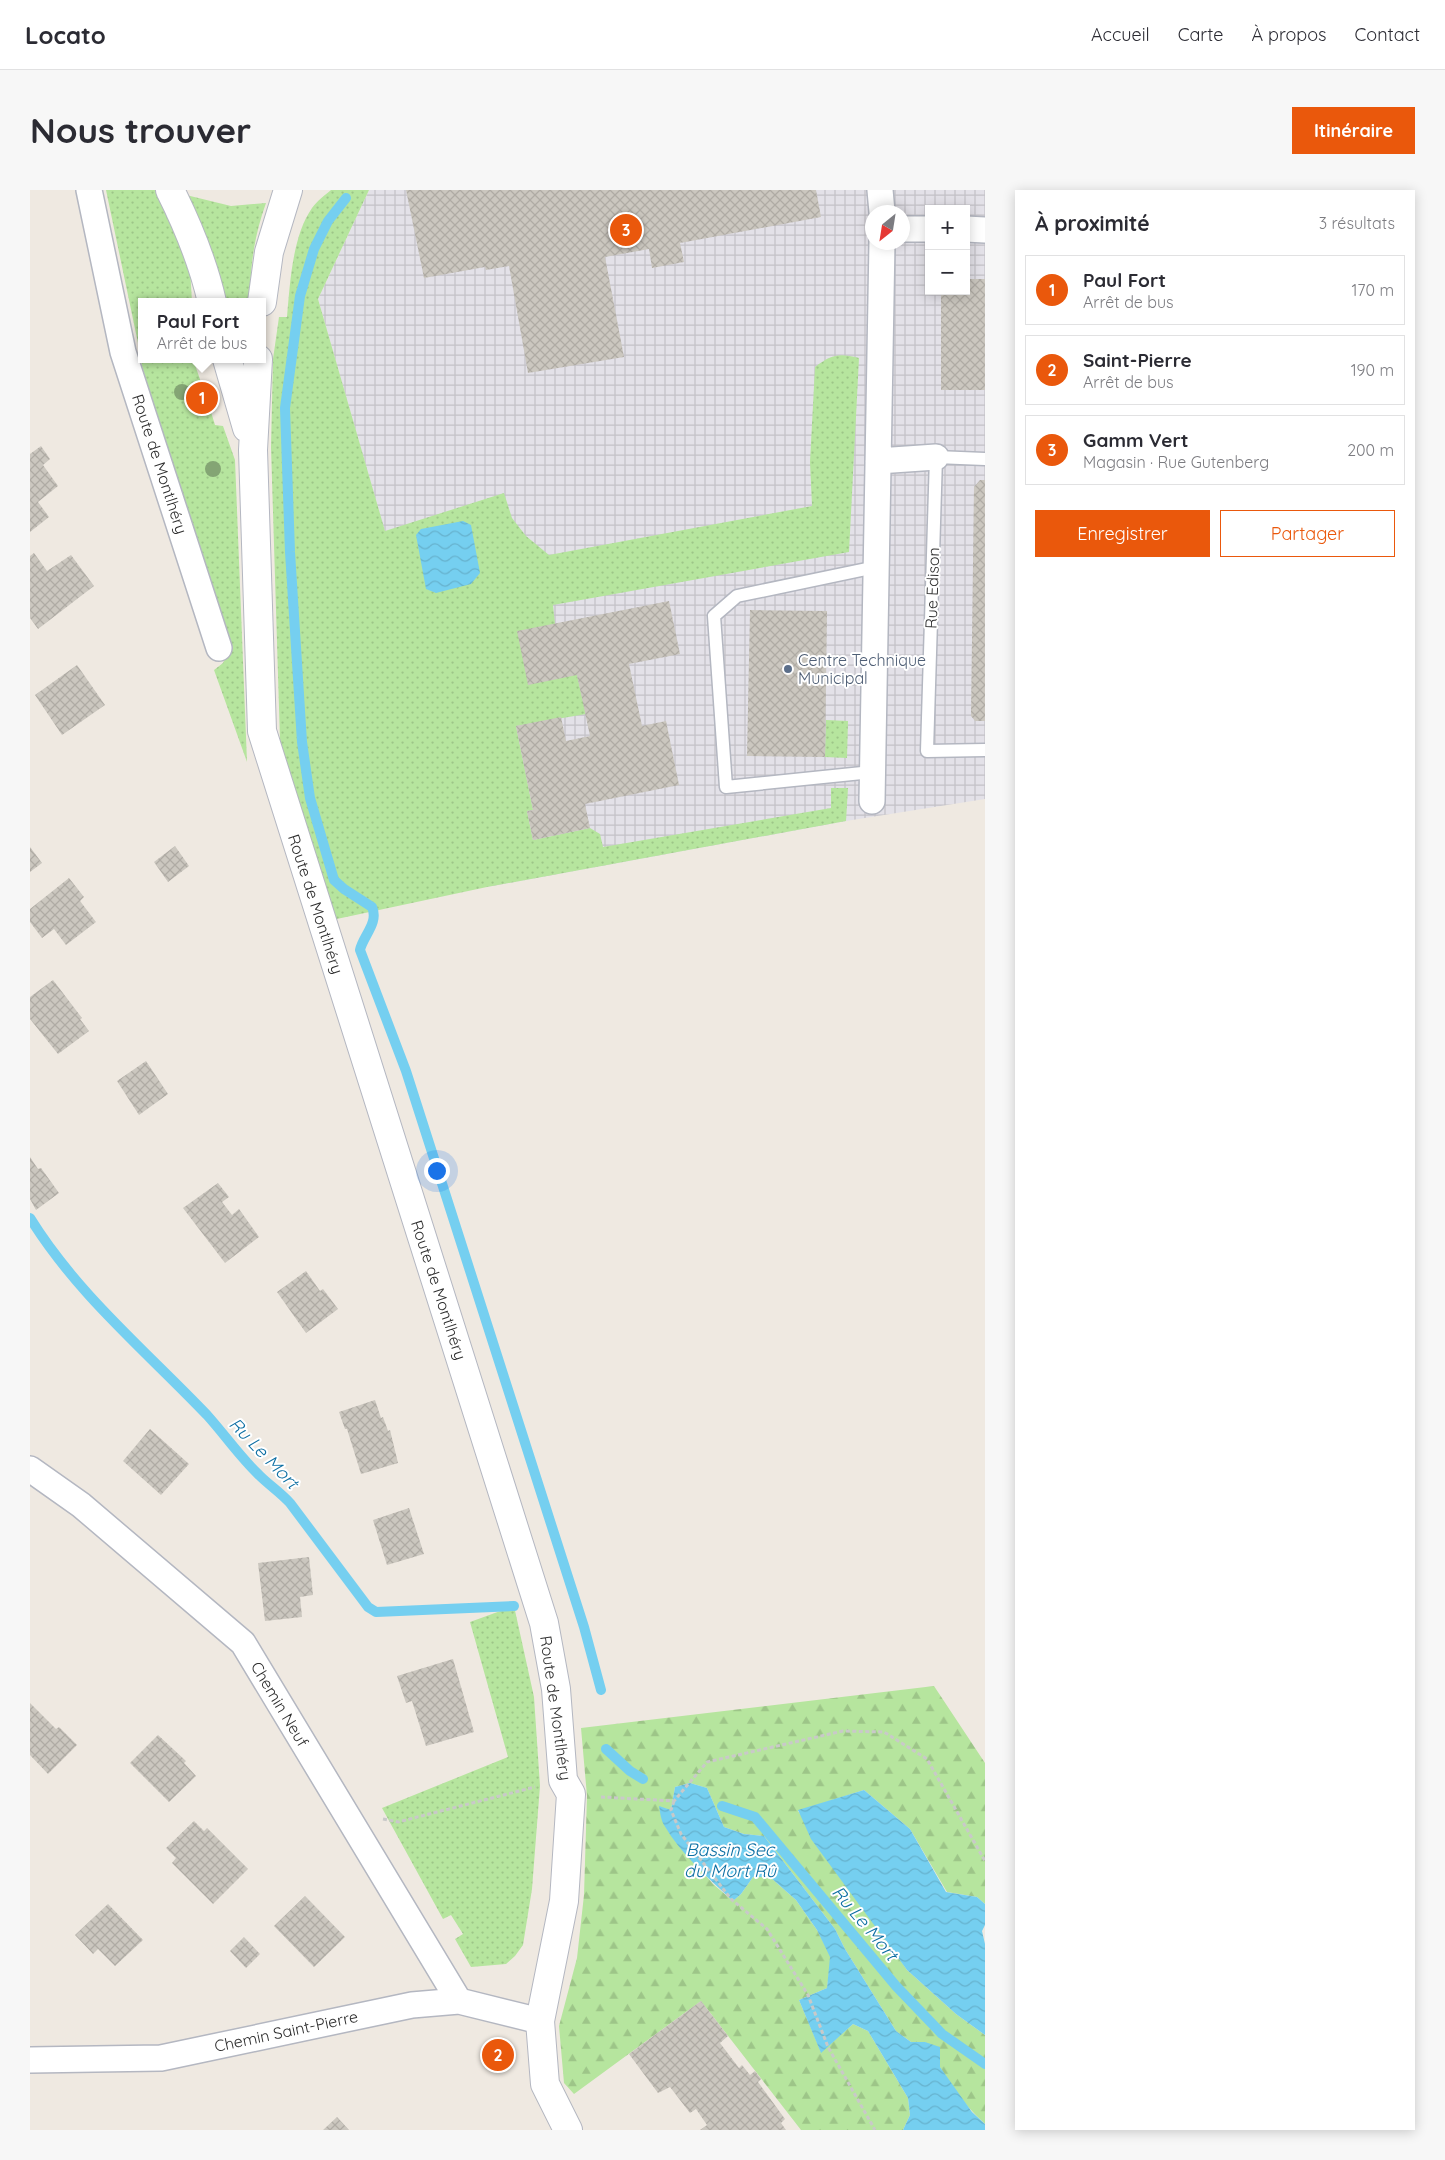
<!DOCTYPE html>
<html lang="fr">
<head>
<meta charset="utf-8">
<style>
  :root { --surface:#fff; --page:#f7f7f7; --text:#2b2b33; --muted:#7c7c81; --line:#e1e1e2; --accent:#ea580c }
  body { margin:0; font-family:Quicksand,sans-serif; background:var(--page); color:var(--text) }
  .controls { position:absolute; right:15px; top:15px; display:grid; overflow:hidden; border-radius:0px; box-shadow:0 2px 12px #0003 }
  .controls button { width:45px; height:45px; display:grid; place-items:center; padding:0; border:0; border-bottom:1px solid var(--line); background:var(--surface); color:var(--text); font:25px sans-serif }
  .compass { position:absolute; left:835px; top:15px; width:45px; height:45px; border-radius:50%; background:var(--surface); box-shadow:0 2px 12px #0003; rotate:210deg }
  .you { position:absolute; left:406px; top:980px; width:18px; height:18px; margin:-12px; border:4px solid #fff; border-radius:50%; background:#1a73e8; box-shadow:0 0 0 8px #1a73e833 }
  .badge { display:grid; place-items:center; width:32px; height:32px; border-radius:50%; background:var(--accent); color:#fff; font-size:16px; font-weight:700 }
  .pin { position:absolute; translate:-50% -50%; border:2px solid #fff; box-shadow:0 1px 5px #0006 }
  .popup { position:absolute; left:108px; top:108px; width:128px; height:65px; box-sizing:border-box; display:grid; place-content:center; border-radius:0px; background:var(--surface); filter:drop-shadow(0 1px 4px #0005); font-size:16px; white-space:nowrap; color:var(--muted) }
  .popup b { font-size:19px; color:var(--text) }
  .popup::after { content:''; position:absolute; left:50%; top:100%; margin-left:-10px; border:10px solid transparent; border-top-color:var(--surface) }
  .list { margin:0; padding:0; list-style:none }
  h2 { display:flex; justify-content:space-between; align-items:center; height:65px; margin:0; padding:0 20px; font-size:21px }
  h2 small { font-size:16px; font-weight:400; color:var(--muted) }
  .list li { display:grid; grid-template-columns:32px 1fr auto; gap:15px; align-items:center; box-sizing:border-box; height:70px; margin:0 10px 10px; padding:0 10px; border:1px solid var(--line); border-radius:0px }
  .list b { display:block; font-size:19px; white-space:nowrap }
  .list p { margin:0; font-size:16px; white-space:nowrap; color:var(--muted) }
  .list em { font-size:16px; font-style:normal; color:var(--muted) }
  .actions { display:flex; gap:10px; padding:15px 20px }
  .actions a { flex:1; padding:11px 0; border:1px solid var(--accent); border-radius:0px; text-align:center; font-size:18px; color:var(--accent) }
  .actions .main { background:var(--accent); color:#fff }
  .map { position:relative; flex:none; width:955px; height:1940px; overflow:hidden; border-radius:0px }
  header { display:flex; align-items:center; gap:30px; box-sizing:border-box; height:70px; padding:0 25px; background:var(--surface); border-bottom:1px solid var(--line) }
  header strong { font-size:24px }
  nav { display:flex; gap:28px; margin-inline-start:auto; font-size:18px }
  .intro { display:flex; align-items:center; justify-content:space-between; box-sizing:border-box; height:120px; padding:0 30px }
  h1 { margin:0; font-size:35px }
  .button { padding:12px 22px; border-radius:0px; background:var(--accent); color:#fff; font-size:18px; font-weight:700 }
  main { display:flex; gap:30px; padding:0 30px }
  aside { flex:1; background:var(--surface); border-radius:0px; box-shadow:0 2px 12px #0003 }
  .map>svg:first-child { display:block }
</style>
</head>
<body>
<header>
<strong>Locato</strong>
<nav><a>Accueil</a><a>Carte</a><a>À propos</a><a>Contact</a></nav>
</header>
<div class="intro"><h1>Nous trouver</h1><a class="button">Itinéraire</a></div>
<main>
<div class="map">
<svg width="955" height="1940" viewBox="0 0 955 1940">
  <defs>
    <pattern id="industrial-grid" width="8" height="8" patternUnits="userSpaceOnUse" patternTransform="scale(1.25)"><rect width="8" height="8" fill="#e3e1e8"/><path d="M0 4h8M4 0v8" fill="none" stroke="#c3c1c7"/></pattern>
    <pattern id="green-dots" width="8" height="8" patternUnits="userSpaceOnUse" patternTransform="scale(1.25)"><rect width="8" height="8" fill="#b6e59e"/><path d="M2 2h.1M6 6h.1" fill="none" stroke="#9dc588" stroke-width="1.8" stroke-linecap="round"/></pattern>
    <pattern id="forest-firs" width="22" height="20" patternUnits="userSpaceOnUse" patternTransform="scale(1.25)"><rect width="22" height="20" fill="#b6e59e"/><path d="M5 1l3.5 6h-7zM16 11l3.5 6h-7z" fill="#9dc588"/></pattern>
    <pattern id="water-waves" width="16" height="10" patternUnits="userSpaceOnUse" patternTransform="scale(1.25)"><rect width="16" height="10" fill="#75cff0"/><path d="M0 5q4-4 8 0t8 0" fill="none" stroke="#66b2ce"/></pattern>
    <pattern id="building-cross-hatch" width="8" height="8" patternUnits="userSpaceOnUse" patternTransform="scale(1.25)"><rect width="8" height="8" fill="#cbc7bf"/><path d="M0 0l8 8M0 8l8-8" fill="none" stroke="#afaba4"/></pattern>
  </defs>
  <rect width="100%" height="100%" fill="#efe9e1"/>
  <path fill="url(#industrial-grid)" fill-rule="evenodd" d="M339,0H955V609L816,631L457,697L288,109ZM899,19H936V101H899ZM842,22H872V52H842Z"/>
  <path fill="url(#green-dots)" d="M76,0H125L135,12L160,78L162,112H112V152L108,153Z
    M301,0H339L288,109L355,341L474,303L482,328L496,346L519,365L782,316L780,272L785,177C802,164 809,163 829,168L819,362L523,415L525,434L547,485L556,524L486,536L503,620L497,621L503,650L560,638L570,644L573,657L801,618V598H818L816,631L457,697L302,730L274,646L250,550L241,257L243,169L249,127H257C260,94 262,47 282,18C287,11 295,5 301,0Z
    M152,4L201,16L236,13C224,46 220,77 220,112H191Z
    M112,164V169H163L173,198L167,200L174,224L181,222L185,235L193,236L205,270L217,572L184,480L193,473L198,462L140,275L109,165Z
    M796,530L818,531L817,568L795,567Z
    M484,1416L504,1507L510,1596L502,1699L493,1755L485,1766L476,1774L441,1777L425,1749L433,1744L421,1725L413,1729L352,1618L478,1567L440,1432Z"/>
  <path fill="url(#forest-firs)" d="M904,1496L955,1573V1714L947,1707L917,1702L880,1639L834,1600L768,1621L877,1780L926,1824L955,1845V1934C930,1912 912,1881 895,1852H881L866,1841L815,1759L805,1739L734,1646L714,1644L694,1637L677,1598L660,1593L645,1597L641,1620L629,1617L657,1664L683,1694L703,1711L711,1704L723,1687H740L766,1710L787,1740L801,1767L797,1798L769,1810L791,1862L823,1834L838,1841L878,1908L880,1925L873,1940H771L671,1811L544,1904L534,1893L529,1836L547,1768L554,1705L557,1606L551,1538Z"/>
  <path fill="url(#water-waves)" d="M433,331L441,335L450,383L441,394L406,403L396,399L386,345L391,339Z
    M660,1593L677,1598L694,1637L714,1644L734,1646L805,1739L815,1759L866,1841L881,1852H895L910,1857V1877L942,1922L955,1934V1940H873L880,1925L878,1908L838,1841L823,1834L791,1863L769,1810L797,1798L800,1767L787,1740L766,1710L740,1687H723L711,1704L703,1711C678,1688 651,1664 634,1635C631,1630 630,1622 629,1616L641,1620L645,1597Z
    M834,1600L880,1639L916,1702L947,1707L955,1714V1735L952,1741L955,1754V1845L926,1824L877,1780L781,1649L768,1620Z"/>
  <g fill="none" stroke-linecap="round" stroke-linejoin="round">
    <path stroke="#75cff0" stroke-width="10" d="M316,8L298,31L284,59L270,106L255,218L260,362L272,552L280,608L304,690L314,699L342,717C349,733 333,746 330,760L376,881L554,1437L571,1500
      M0,1028C47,1104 116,1161 177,1225C195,1245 210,1267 229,1285C239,1295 250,1302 260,1313L338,1417L346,1422L484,1416
      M576,1559L600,1581L613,1589
      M692,1616L725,1627L866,1796L912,1844L955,1874"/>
  </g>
  <path fill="url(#building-cross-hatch)" d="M376,0H786L791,27L650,53L654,72L622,78L619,59L575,67L594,167L498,183L479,76L456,80L455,77L394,88Z
    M936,89H955V200H911V101H936Z
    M11,256L20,269L13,275L28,296L8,312L19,327L0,342V264Z
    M950,290H955V531H945L941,526L944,297Z
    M4,363L17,381L41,365L64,396L8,439L0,428V366Z
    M639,411L650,464L599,474L612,536L636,531L649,595L555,614L560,638L503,650L497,621L503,620L486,536L531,527L536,551L560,546L547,485L498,495L487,441Z
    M720,420L797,421L795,567L717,566Z
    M47,475L75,515L32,545L5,505Z
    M145,656L159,676L138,692L124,672Z
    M0,657L12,673L0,682Z
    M39,688L54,707L50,711L66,732L36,755L24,739L12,748L0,732V719Z
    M23,790L52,828L50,829L59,841L28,864L0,829V807Z
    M116,871L138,904L109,925L87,891Z
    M0,967L8,979L11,978L29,1003L6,1020L0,1009Z
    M188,993L199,1007L192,1012L202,1025L209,1019L229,1047L195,1073L153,1018Z
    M276,1081L290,1101L293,1099L308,1119L276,1143L247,1102Z
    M345,1210L351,1228L353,1227L358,1241L360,1240L368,1273L331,1284L317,1239H315L309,1222Z
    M120,1239L159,1274L131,1305L93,1271Z
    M379,1318L394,1364L357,1375L343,1330Z
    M279,1367L283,1405L270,1407L272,1427L235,1431L228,1373Z
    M423,1469L444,1542L396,1556L382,1511L376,1513L367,1486Z
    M0,1513L26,1539L29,1537L47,1555L18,1584L0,1565Z
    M128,1545L156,1571L154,1573L166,1586L139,1612L100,1573Z
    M164,1631L174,1641L177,1638L218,1679L183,1714L142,1673L146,1668L136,1658Z
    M275,1706L315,1747L284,1777L244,1736Z
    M78,1714L113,1750L85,1776L68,1759L63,1764L45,1745Z
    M214,1747L230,1764L216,1778L200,1761Z
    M671,1811L698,1846L690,1853L709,1878L712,1875L720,1885L725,1881L731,1889L728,1892L755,1929L751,1933L756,1940H670L677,1935L666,1919L660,1923L640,1897L628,1903L599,1864Z
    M458,1860L468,1876L461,1880L451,1865Z
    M307,1927L319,1940H293Z"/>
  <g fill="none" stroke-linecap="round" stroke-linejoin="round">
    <defs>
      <path id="service" d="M955,269L906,267L897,561L955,560
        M842,582L696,597L684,426L707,406L846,377"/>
      <path id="minor" d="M59,0L93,162L189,458
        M850,0L852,22
        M872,39H899
        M936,39L955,40
        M848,271L906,267
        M842,611L852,52
        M0,1279L51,1315L213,1453L429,1811
        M0,1870L131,1868L382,1815L429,1811L510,1831"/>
      <path id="secondary" d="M140,0C158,36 173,72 182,112
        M232,112L239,62L258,0
        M197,169L217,238
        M228,169L223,260L232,541L514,1433L526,1499L533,1590L541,1604L534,1711L510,1831L515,1894L538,1940"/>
    </defs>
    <use href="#service" stroke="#b4b7c1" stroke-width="15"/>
    <use href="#minor" stroke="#b4b7c1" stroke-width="28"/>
    <use href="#secondary" stroke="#b4b7c1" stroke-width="30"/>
    <path stroke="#c9c9c9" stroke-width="3" stroke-dasharray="4 2.5" stroke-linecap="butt" d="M571,1607L644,1611L677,1572L813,1541L854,1542L897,1569L955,1671
      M644,1611L641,1620L651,1644L701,1709L737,1739L778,1805L798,1857L845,1940
      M353,1629L368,1632L505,1597"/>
    <use href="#service" stroke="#fff" stroke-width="12"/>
    <use href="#minor" stroke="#fff" stroke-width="25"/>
    <use href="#secondary" stroke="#fff" stroke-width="28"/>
  </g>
  <g fill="#84a574">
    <circle cx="152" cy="202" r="8"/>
    <circle cx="183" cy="279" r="8"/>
  </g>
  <circle fill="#5c6f8a" stroke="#fff" stroke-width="2" cx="758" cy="479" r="5"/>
  <g text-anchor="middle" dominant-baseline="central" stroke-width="4" stroke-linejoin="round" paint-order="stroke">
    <g font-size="16" fill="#2e2e2e" stroke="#fff">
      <text transform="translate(130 274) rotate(72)">Route de Montlhéry</text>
      <text transform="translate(902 398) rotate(-88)">Rue Edison</text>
      <text transform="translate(286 714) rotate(72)">Route de Montlhéry</text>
      <text transform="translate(409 1100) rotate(72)">Route de Montlhéry</text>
      <text transform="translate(250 1514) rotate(59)">Chemin Neuf</text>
      <text transform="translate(526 1518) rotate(82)">Route de Montlhéry</text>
      <text transform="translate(256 1841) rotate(-12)">Chemin Saint-Pierre</text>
    </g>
    <g font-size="16" fill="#4e5e75" stroke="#fff" text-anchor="start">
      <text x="768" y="470">Centre Technique<tspan x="768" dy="18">Municipal</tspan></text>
    </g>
    <g font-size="18" font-style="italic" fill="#0d6fa3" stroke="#fff">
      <text transform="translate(234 1263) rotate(46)">Ru Le Mort</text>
      <text x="700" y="1659">Bassin Sec<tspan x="700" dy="21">du Mort Rû</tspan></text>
      <text transform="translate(835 1733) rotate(50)">Ru Le Mort</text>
    </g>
  </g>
</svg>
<div class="controls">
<button>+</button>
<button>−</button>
</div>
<svg class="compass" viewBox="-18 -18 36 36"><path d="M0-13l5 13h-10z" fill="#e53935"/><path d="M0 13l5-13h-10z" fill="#7c7c81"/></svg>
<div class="you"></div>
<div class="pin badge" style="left:172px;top:208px">1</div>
<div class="popup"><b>Paul Fort</b>Arrêt de bus</div>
<div class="pin badge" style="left:468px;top:1865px">2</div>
<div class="pin badge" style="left:596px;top:40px">3</div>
</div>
<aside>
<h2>À proximité<small>3 résultats</small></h2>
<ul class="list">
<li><span class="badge">1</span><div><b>Paul Fort</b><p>Arrêt de bus</p></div><em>170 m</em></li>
<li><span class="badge">2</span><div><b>Saint-Pierre</b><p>Arrêt de bus</p></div><em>190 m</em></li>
<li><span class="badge">3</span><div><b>Gamm Vert</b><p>Magasin · Rue Gutenberg</p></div><em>200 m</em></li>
</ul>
<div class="actions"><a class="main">Enregistrer</a><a>Partager</a></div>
</aside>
</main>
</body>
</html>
